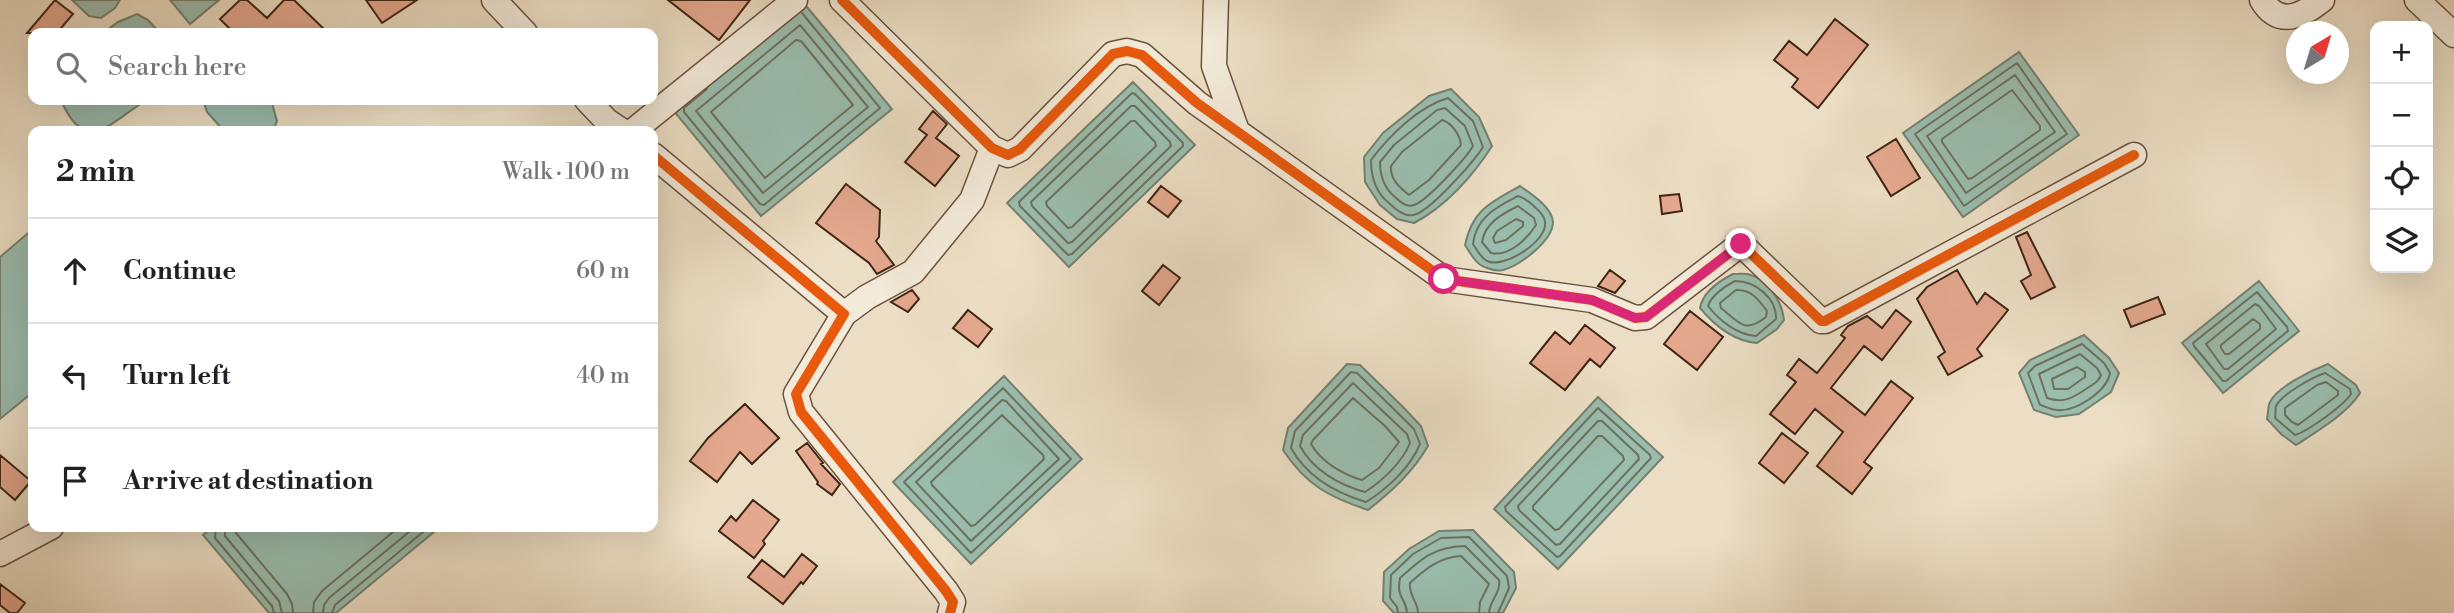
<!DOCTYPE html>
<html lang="en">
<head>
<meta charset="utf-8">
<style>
  :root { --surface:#fff; --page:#f6f6f6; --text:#202124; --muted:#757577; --line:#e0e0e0 }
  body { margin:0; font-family:"Libre Bodoni",serif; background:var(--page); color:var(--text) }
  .controls { position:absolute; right:21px; top:21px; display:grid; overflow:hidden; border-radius:14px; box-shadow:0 7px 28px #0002 }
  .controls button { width:63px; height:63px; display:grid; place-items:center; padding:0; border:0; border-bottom:2px solid var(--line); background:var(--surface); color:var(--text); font:35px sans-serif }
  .compass { position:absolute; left:2286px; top:21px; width:63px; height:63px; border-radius:50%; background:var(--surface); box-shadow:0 7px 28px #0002; rotate:38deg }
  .stop { position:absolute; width:21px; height:21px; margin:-16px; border:5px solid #db2777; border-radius:50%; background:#fff }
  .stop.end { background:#db2777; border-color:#fff; box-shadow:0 2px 7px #0008 }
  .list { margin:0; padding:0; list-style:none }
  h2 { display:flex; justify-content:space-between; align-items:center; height:91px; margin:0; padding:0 28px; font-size:30px }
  h2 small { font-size:23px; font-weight:400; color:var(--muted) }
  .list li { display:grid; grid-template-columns:46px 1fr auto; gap:21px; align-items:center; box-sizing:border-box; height:105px; padding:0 28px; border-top:2px solid var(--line) }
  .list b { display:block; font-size:26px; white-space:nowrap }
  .list em { font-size:23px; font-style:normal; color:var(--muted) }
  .icon { flex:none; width:38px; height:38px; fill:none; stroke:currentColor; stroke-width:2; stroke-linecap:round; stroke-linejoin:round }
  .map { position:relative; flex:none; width:2454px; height:613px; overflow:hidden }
  .search { position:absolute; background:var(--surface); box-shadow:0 7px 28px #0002; left:28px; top:28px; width:630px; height:77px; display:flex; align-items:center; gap:18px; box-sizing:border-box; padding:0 24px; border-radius:14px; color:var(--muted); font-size:26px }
  .panel { position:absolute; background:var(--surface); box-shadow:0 7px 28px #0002; left:28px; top:126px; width:630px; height:406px; border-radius:14px }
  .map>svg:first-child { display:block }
</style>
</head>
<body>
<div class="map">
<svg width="2454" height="613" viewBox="0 0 2454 613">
  <rect width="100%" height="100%" fill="#ecdec4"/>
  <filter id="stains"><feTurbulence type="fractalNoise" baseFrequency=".00286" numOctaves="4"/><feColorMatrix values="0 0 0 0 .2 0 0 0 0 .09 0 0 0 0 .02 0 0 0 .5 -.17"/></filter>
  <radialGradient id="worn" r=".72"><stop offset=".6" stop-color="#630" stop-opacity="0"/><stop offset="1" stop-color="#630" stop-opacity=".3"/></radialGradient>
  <path fill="#9abdae" stroke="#768070" stroke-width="2" d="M72,0H120L115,8L101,18L89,16Z
    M170,0H219L190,24Z
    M802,1L892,109L761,216L672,109Z
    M137,14L148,20L160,33H103L118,22Z
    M2019,52L2079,135L1963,217L1903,133Z
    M1133,82L1195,145L1069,267L1007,203Z
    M1451,89L1479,117L1492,146C1473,176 1445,207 1414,223L1397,219L1380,205L1365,182L1364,157L1383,133L1429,96Z
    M61,100H147C112,120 86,159 61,100Z
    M203,100H271L277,121L273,131H224L207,112Z
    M1520,186C1531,194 1552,207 1553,222C1553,241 1519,266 1503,270C1499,271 1492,270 1487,268C1476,265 1471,254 1465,245C1472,210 1491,202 1520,186Z
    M33,229V392L0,419V257Z
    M1733,274C1739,274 1745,273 1751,275C1769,280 1782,302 1784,320L1777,329L1757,343C1733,341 1715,326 1700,308C1703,292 1719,281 1733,274Z
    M2259,281L2299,331L2223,393L2182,343Z
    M2084,335L2109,358L2119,373L2111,392L2079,414L2056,417L2034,410L2019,373L2030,360Z
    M1347,364L1360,365L1403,407L1421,426L1428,446C1412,473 1392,491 1368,510C1329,497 1306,485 1283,450L1288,428Z
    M2328,364L2356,385L2360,393C2348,413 2316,432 2296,445L2281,434L2267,419C2268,414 2268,406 2270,402C2277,387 2312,370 2328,364Z
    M1004,376L1082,459L971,564L893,482Z
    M1598,397L1663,457L1558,569L1494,509Z
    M213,527H440L336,613H269L203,535Z
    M1473,530L1514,572L1516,588L1503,613H1394L1383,601L1384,572L1409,549L1439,531Z"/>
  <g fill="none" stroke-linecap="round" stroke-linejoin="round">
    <path stroke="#6c7160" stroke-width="2" d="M800,25L868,107L763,193L696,111Z
      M796,40L801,41L853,105L765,178L711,112Z
      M2017,63L2067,134L1964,206L1915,134Z
      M2015,75L2055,132L1966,193L1927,136Z
      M707,89L684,108V112L760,204L764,205L880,108L802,13
      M2012,90L2040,126V130L1972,178L1968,179L1942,142V139Z
      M1132,93L1135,94L1183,143V146L1072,254L1068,255L1020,206L1019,202Z
      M1448,98L1473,121L1483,147C1474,161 1429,213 1413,215C1404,217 1395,209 1389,203C1375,192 1371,177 1371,160C1390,135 1418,107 1448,98Z
      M1131,106H1135L1170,142L1171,146L1072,242L1068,243L1032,206L1031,202Z
      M1445,108L1465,126L1473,146C1466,158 1427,201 1414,205C1407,208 1400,202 1395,197C1384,188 1380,176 1380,162L1394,145L1437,110Z
      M1442,120C1452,123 1460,135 1461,145L1429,180L1409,195C1399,187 1390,179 1391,166L1402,152Z
      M1131,121H1135L1155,142L1156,146L1072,227L1068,228L1047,206L1046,202Z
      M1518,196C1525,198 1530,202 1536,208C1539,211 1545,216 1545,222C1548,241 1504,269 1487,261C1480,257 1477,250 1473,244C1476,217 1497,207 1518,196Z
      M1518,206L1534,218L1536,225C1527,239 1509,257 1491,253L1482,242C1485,223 1502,214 1518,206Z
      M1516,219L1523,222V226L1506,240L1495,243L1493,238L1497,231Z
      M1735,281C1755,281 1777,298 1776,319L1756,336C1737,335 1719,320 1708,306C1711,296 1725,286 1735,281Z
      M1736,290C1751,289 1759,300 1767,311L1766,317C1744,334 1740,323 1721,308L1720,303Z
      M2257,292L2287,327L2288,331L2226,381H2223L2194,346L2193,343Z
      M2255,304L2259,306L2276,329L2228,369H2224L2206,344Z
      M2253,319L2260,324V329L2229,354H2225L2221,348V345Z
      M2082,344L2104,363L2110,373C2107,391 2076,412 2057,410C2051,410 2045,406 2040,405L2028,373L2035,366Z
      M2080,354L2097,368L2101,375C2098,382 2095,383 2089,387C2074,397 2065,404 2047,398L2039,374Z
      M2077,367L2085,372V377L2068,389H2054L2052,379Z
      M1351,372L1357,373L1414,429L1420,444C1410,468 1387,489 1366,502C1336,493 1307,477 1291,448L1295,431Z
      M2325,373L2350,389L2351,394C2343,406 2308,431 2295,435L2275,418C2276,415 2275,408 2276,406C2282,394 2313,377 2325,373Z
      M2326,382L2338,391V395L2298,425L2292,422L2285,415V408L2317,385Z
      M1353,383L1407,434L1410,443C1402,463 1382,481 1365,492C1339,485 1313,470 1300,446L1303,435Z
      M1003,388L1071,459L971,553L904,482Z
      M1353,398L1385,426L1399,442L1379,468L1362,480C1344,475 1321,462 1311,444L1313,440Z
      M1002,400L1006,401L1059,459L971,541L916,482Z
      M1598,408L1650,455L1651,458L1560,556L1557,557L1506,511L1505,507Z
      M1002,415L1043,455L1044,459L975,525L971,526L932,485L931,482Z
      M1598,421H1602L1638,455L1639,459L1560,544L1556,545L1519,510L1518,506Z
      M1598,436H1602L1623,456L1624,460L1559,529L1555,530L1533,509V506Z
      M216,527L215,538L272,606L274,613
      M225,527V536L279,601L282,613
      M236,527V533L287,594L292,604L293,613
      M313,613L314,602L322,591L399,527
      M323,613L324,605L329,598L415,527
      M332,613L335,605L429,527
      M1398,613L1397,607L1390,598L1391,575L1413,554L1441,538L1469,537L1507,576L1509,588L1498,613
      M1407,613C1406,596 1396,600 1400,578C1422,558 1434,547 1465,546L1499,580C1501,593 1490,600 1489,613
      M1418,613C1418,602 1408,594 1410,583C1425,569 1440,557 1461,556L1489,584L1480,602L1479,613"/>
  </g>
  <path fill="#e4a88f" stroke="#3f2513" stroke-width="2" d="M55,0L73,14L57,33H27Z
    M240,0H247L267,18L284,0H294L328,33H234L220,19Z
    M366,0H417L382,23Z
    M668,0H750L719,40Z
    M1835,19L1868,45L1818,108L1792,87L1798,79L1774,60L1789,41L1807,55Z
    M933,111L947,124L936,138L959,156L935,186L905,162L927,135L919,129Z
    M1896,139L1920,178L1891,196L1867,157Z
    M846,184L880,210L879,237L876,241L894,265L877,274L869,263L816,223Z
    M1161,186L1181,201L1168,217L1148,202Z
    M1679,194L1682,211L1662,214L1660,196Z
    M2027,232L2055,287L2031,299L2021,281L2031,275L2016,237Z
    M1163,265L1180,278L1159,305L1142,291Z
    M1610,270L1625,281L1615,293L1598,286Z
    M1957,270L1977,304L1985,293L2008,310L1977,349L1982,356L1948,375L1938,357L1945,352L1917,299L1927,287Z
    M912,290L919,299L908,312L891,302Z
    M2158,297L2165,314L2131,327L2124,310Z
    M968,310L992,329L978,347L953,328Z
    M1896,310L1911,322L1882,360L1864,346L1831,388L1865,415L1891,381L1913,398L1864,462L1872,468L1852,494L1817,466L1843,432L1815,409L1795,434L1770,414L1796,382L1787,375L1799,359L1817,373L1845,338L1841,335L1848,326L1867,316L1882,328Z
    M1690,311L1723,337L1697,370L1664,344Z
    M1585,325L1615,348L1600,367L1590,359L1565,390L1530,363L1555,332L1570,344Z
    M745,404L779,438L752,464L740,452L717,482L690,461L708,438Z
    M1782,433L1808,453L1784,483L1759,463Z
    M807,443L823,463L821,464L840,484L832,495L817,484L818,482L796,451Z
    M0,455L31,481L15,500L0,487Z
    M753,500L779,520L763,541L765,544L754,558L719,531L731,516L736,521Z
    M802,554L817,566L803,584L801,582L783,604L748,577L762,560L784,577Z
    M0,584L25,603L17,613H10L0,605Z"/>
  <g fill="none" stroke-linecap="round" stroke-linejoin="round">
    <defs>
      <path id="minor" d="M494,0L525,33
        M842,0L992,148L1008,155L1020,149L1113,54L1127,51L1142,55L1197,103L1444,279L1592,300L1635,318L1646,317L1741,244L1821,321H1825L2134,155
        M1216,0L1214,66L1237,131
        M2262,0C2279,28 2302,16 2322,0
        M2417,0L2454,35
        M587,100L607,121L622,131
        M633,131L795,0
        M653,155L844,314L796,394L801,412L946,591L953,602L950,613
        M844,314L867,297L913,272L972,200L992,148
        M0,554L51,527"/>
    </defs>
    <use href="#minor" stroke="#6a533f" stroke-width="27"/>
    <use href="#minor" stroke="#f3ead9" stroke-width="24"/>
    <defs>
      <path id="cycleway" d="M842,0L992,148L1008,155L1020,149L1113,54L1127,51L1142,55L1197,103L1444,279L1592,300L1635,318L1646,317L1741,244L1821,321H1825L2134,155
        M653,155L844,314L796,394L801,412L946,591L953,602L950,613"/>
    </defs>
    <use href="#cycleway" stroke="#f3ead9" stroke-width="15"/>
    <use href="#cycleway" stroke="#e8590c" stroke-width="10"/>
  </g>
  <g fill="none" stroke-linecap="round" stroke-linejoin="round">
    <path stroke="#db2777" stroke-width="9" d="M1444,279L1592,300L1635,318L1646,317L1741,244"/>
  </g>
  <rect width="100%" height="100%" filter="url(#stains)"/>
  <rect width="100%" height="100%" fill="url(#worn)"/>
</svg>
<div class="controls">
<button>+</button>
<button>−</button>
<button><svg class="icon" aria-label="locate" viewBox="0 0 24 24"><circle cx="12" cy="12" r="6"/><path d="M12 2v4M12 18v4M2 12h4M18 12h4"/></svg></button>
<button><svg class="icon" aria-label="layers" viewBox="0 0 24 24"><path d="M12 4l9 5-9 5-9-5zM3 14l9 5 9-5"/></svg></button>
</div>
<svg class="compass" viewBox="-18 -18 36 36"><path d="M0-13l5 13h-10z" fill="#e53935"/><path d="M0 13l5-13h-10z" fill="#757577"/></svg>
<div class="stop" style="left:1444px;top:279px"></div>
<div class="stop end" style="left:1741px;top:244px"></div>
<div class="search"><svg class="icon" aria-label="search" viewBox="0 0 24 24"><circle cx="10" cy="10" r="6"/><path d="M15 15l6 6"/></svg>Search here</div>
<section class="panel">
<h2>2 min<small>Walk · 100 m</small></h2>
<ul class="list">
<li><svg class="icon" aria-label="ahead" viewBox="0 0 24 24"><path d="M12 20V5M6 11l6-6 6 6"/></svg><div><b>Continue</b></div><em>60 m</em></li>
<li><svg class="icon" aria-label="left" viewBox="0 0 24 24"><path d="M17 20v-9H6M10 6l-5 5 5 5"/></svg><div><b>Turn left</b></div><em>40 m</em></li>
<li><svg class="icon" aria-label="arrive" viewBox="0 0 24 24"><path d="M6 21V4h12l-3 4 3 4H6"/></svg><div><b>Arrive at destination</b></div></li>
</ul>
</section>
</div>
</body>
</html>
